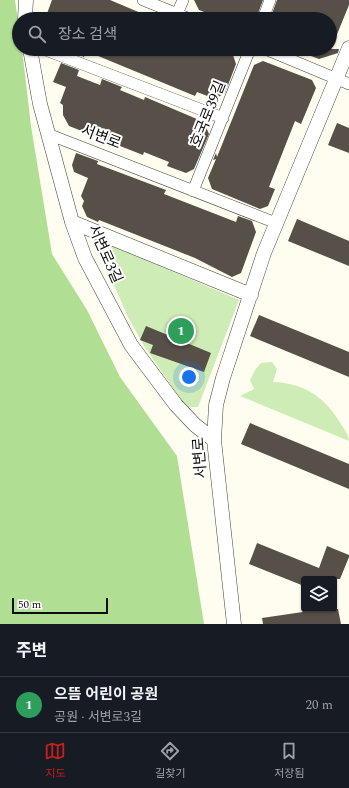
<!DOCTYPE html>
<html lang="ko">
<head>
<meta charset="utf-8">
<style>
  :root { --surface:#171b24; --page:#20242c; --text:#f1f3f6; --muted:#9ea1a6; --line:#363941; --accent:#c81f1c }
  body { margin:0; font-family:Spectral,"Noto Sans KR",serif; background:var(--page); color:var(--text) }
  .controls { position:absolute; right:12px; bottom:12px; display:grid; overflow:hidden; border-radius:4px; box-shadow:0 1px 3px #0004 }
  .controls button { width:36px; height:36px; display:grid; place-items:center; padding:0; border:0; border-bottom:1px solid var(--line); background:var(--surface); color:var(--text); font:20px sans-serif }
  .scale { position:absolute; left:12px; bottom:10px; width:96px; box-sizing:border-box; padding-left:4px; border:2px solid #0e0e0e; border-top:0; font-size:11px; line-height:14px; white-space:nowrap; color:#0e0e0e; -webkit-text-stroke:3px #fff; paint-order:stroke }
  .you { position:absolute; left:189px; top:377px; width:14px; height:14px; margin:-10px; border:3px solid #fff; border-radius:50%; background:#1a73e8; box-shadow:0 0 0 6px #1a73e833 }
  .badge { display:grid; place-items:center; width:26px; height:26px; border-radius:50%; background:var(--accent); color:#fff; font-size:13px; font-weight:700 }
  .pin { position:absolute; translate:-50% -50%; border:2px solid #fff; box-shadow:0 1px 4px #0006 }
  .list { margin:0; padding:0; list-style:none }
  h2 { display:flex; justify-content:space-between; align-items:center; height:52px; margin:0; padding:0 16px; font-size:17px }
  h2 small { font-size:13px; font-weight:400; color:var(--muted) }
  .list li { display:grid; grid-template-columns:26px 1fr auto; gap:12px; align-items:center; box-sizing:border-box; height:56px; padding:0 16px; border-top:1px solid var(--line) }
  .list b { display:block; font-size:15px; white-space:nowrap }
  .list p { margin:0; font-size:13px; white-space:nowrap; color:var(--muted) }
  .list em { font-size:13px; font-style:normal; color:var(--muted) }
  .icon { flex:none; width:22px; height:22px; fill:none; stroke:currentColor; stroke-width:2; stroke-linecap:round; stroke-linejoin:round }
  .map { position:relative; flex:none; width:349px; height:624px; overflow:hidden }
  .search { position:absolute; background:var(--surface); box-shadow:0 1px 3px #0004; left:12px; right:12px; top:12px; height:44px; display:flex; align-items:center; gap:10px; box-sizing:border-box; padding:0 14px; border-radius:22px; color:var(--muted); font-size:15px }
  .sheet { height:108px; background:var(--surface) }
  nav { display:flex; justify-content:space-around; align-items:center; box-sizing:border-box; height:56px; border-top:1px solid var(--line); background:var(--surface); font-size:11px; color:var(--muted) }
  nav a { display:grid; justify-items:center; gap:2px }
  nav .on { color:var(--accent) }
  .map>svg:first-child { display:block }
</style>
</head>
<body>
<div class="map">
<svg width="349" height="624" viewBox="0 0 349 624">
  <rect width="100%" height="100%" fill="#fffdef"/>
  <path fill="#ceecb5" d="M93,237L239,300L198,407H186L144,346L128,317Z
    M272,362L277,369L273,382C304,383 325,397 341,424C344,429 349,435 349,441L240,396L254,389L250,380L255,370L261,363Z"/>
  <path fill="#b0de93" d="M0,0H15L19,28V49H22L31,126L52,254L87,310L120,377L177,456L204,624H0Z"/>
  <path fill="#575049" d="M52,0H110L155,19H45Z
    M194,0H263L256,19H222L199,10Z
    M277,0H349V5L331,49H339L338,53L319,59L295,50L330,49V19H270Z
    M66,49H226L232,52L236,64L225,93L215,99L197,92L195,96L86,51L84,57Z
    M263,61L312,80L316,88L301,124L295,121L269,187L275,189L268,206L260,209L212,189L208,178L216,159L213,160L216,153L217,157L254,65Z
    M61,63L79,70L77,76L100,85L102,79L122,87L120,90L144,100L145,97L204,122L209,134L194,169L186,173L167,166L169,162L144,152L143,155L69,126L63,115V105L60,103L66,87L53,82Z
    M337,123L349,128V153L328,145Z
    M76,153L98,161L97,164L166,190L164,194L236,222L238,216L252,221L256,232L241,273L232,277L195,258L99,220L98,222L87,217L82,206L84,201L81,196L88,178L74,172L72,165Z
    M297,219L349,241V266L288,241Z
    M259,315L349,352V377L250,336Z
    M146,326L211,353L204,372L150,353L153,345L140,340Z
    M250,423L349,464V489L241,444Z
    M257,543L319,568L327,546L349,555V557L340,579H304V586L249,564Z
    M323,609H338L341,624H263L262,618Z"/>
  <g fill="none" stroke-linecap="round" stroke-linejoin="round">
    <defs>
      <path id="minor" d="M143,0L190,19
        M177,14L183,0
        M263,19L270,0
        M43,49L223,118
        M265,49L349,84
        M48,134L276,223
        M193,191L250,49"/>
      <path id="tertiary" d="M25,19L26,0
        M30,49L40,104L72,222L85,258L131,345L176,405L195,425L214,440
        M72,222L251,295
        M234,624L214,440L216,405L223,378L264,253L349,48"/>
    </defs>
    <use href="#minor" stroke="#414141" stroke-width="12"/>
    <use href="#tertiary" stroke="#414141" stroke-width="15"/>
    <use href="#minor" stroke="#fff" stroke-width="11"/>
    <use href="#tertiary" stroke="#fff" stroke-width="14"/>
  </g>
  <g text-anchor="middle" dominant-baseline="central" stroke-width="4" stroke-linejoin="round" paint-order="stroke">
    <g font-size="15" fill="#0e0e0e" stroke="#fff">
      <text transform="translate(208 114) rotate(-68)">호국로39길</text>
      <text transform="translate(101 137) rotate(21)">서변로</text>
      <text transform="translate(105 254) rotate(66)">서변로3길</text>
      <text transform="translate(200 458) rotate(-94)">서변로</text>
    </g>
  </g>
</svg>
<div class="controls">
<button><svg class="icon" aria-label="layers" viewBox="0 0 24 24"><path d="M12 4l9 5-9 5-9-5zM3 14l9 5 9-5"/></svg></button>
</div>
<div class="scale">50 m</div>
<div class="you"></div>
<div class="pin badge" style="left:181px;top:331px;background:#2e9e5b">1</div>
<div class="search"><svg class="icon" aria-label="search" viewBox="0 0 24 24"><circle cx="10" cy="10" r="6"/><path d="M15 15l6 6"/></svg>장소 검색</div>
</div>
<section class="sheet">
<h2>주변<small></small></h2>
<ul class="list">
<li><span class="badge" style="background:#2e9e5b">1</span><div><b>으뜸 어린이 공원</b><p>공원 · 서변로3길</p></div><em>20 m</em></li>
</ul>
</section>
<nav>
<a class="on"><svg class="icon" aria-label="map" viewBox="0 0 24 24"><path d="M3 6l6-2 6 2 6-2v14l-6 2-6-2-6 2zM9 4v14M15 6v14"/></svg>지도</a>
<a><svg class="icon" aria-label="directions" viewBox="0 0 24 24"><path d="M12 3l9 9-9 9-9-9zM9 14v-3h6M13 9l2 2-2 2"/></svg>길찾기</a>
<a><svg class="icon" aria-label="saved" viewBox="0 0 24 24"><path d="M7 4h10v16l-5-4-5 4z"/></svg>저장됨</a>
</nav>
</body>
</html>
